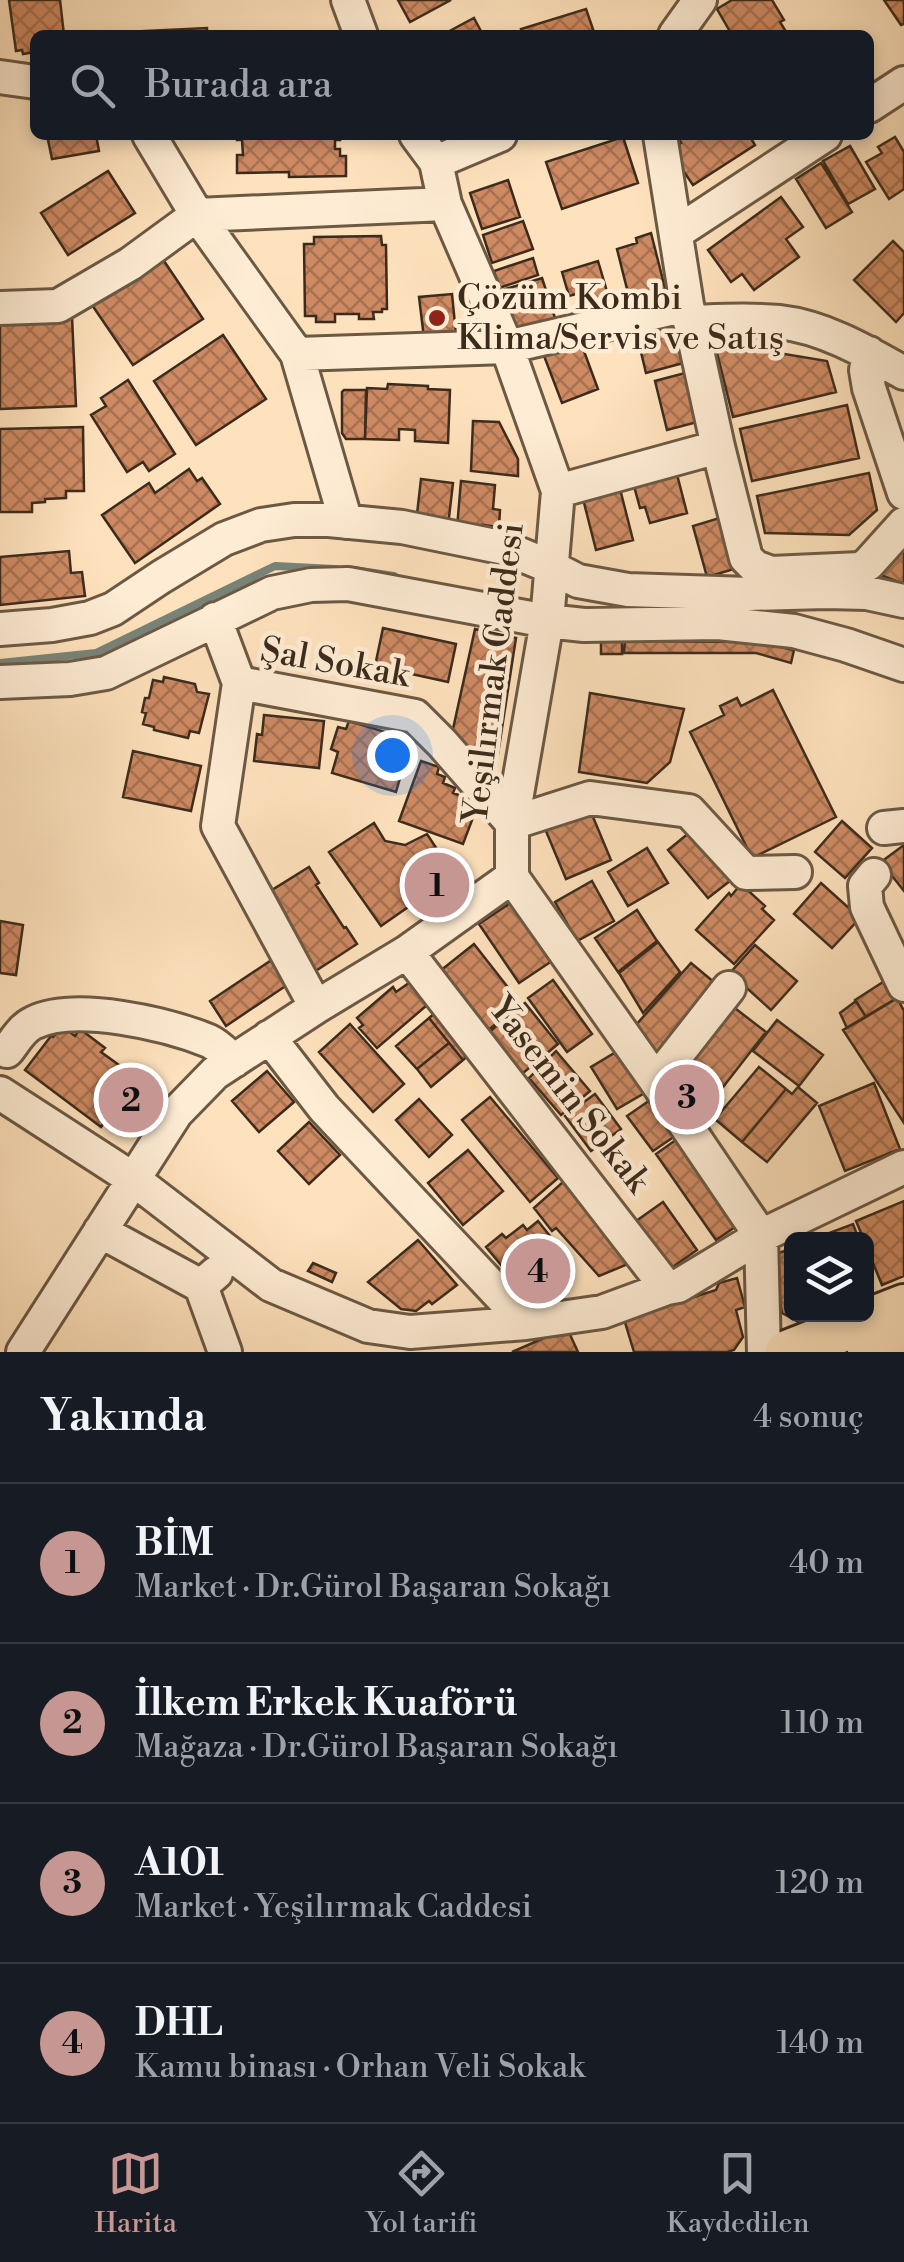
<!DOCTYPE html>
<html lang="tr">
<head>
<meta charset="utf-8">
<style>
  :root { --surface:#171b24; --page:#242831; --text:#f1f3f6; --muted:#9ea1a6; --line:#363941; --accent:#c59692 }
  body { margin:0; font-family:"Libre Bodoni",serif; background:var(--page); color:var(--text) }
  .controls { position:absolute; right:30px; bottom:30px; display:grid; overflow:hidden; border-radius:15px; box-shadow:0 5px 15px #0003 }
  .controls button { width:90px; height:90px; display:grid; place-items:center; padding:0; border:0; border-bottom:2px solid var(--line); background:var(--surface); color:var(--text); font:50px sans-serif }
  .you { position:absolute; left:392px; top:755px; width:35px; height:35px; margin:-25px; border:8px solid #fff; border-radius:50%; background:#1a73e8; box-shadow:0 0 0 15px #1a73e833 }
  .badge { display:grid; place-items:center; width:65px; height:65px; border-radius:50%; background:var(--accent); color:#111; font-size:32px; font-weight:700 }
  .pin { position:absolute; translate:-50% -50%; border:5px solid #fff; box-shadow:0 2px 10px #0006 }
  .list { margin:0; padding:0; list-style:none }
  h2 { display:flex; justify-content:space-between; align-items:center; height:130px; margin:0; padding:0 40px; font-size:42px }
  h2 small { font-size:32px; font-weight:400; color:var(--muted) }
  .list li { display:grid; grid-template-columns:65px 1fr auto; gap:30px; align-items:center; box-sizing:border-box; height:160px; padding:0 40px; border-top:2px solid var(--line) }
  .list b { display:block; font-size:38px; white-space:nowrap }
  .list p { margin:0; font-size:32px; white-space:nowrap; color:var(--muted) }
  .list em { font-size:32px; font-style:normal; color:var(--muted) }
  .icon { flex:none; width:55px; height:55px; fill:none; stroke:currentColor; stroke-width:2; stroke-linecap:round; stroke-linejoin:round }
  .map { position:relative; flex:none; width:904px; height:1352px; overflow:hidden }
  .search { position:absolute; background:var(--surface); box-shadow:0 5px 15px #0003; left:30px; right:30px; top:30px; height:110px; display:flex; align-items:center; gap:25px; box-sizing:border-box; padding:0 35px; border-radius:15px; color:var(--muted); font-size:38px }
  .sheet { height:770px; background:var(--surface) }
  nav { display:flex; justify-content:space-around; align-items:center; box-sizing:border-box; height:140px; border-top:2px solid var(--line); background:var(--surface); font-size:28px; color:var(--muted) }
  nav a { display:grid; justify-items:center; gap:5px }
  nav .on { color:var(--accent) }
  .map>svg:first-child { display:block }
</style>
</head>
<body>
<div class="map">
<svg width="904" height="1352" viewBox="0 0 904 1352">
  <defs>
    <pattern id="building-cross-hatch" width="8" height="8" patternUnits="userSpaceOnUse" patternTransform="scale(2.5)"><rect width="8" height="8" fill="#cd8a63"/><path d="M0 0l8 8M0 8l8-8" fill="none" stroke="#a87151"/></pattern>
  </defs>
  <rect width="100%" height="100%" fill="#fee2bd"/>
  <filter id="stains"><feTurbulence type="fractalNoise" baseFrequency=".002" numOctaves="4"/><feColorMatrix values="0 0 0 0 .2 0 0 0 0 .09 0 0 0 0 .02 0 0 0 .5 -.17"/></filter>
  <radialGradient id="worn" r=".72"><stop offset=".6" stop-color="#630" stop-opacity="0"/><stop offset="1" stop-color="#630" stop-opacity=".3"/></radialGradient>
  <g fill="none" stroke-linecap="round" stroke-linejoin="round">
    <path stroke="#788378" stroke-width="8" d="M354,570L394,576
      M0,663L96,653L275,566L335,569"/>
  </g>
  <path fill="url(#building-cross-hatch)" stroke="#3c2b1c" stroke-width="2.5" d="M9,0H60L64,35H35V52L23,54L22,50L16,51Z
    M398,0H451L410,22Z
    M732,0H772L784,20L780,22L788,35H732L717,9Z
    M884,0H904V24L901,25Z
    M586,9L595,35H523L521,29Z
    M474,18L483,35H442Z
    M207,28V35H104V33Z
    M47,135H96L99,151L52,159Z
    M237,135H340V140H335V149H340V156H346V176L289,177V172L237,173V155H243L242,140H237Z
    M684,135H749L755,145L693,185L669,150L681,143L678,138Z
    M623,137L638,183L562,209L546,162Z
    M895,137L904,152V189L889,199L866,162L882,153L878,147Z
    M850,146L875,189L848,204L823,161Z
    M821,163L852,212L826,228L796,179Z
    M108,171L135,213L68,255L41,213Z
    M508,180L520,217L482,229L470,193Z
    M781,197L803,227L786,239L799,257L754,290L742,274L731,282L708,250Z
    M523,221L533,249L492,263L483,235Z
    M651,233L665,288L629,297L617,249L637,243L636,238Z
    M381,236L382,245H386L387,309H382V312H373L374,319H359V314H335V322H316V316H305L304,244H314V237Z
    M893,241L904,252V313L896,322L854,280Z
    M160,255L203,319L133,365L90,302Z
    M533,258L538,275L499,288L494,271Z
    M598,261L611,305L581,313L576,294L569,296L562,272Z
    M542,278L557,324L517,337L502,290Z
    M452,294L456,334L424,338L419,297Z
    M675,313L687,362L646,373L634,323Z
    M72,316L76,406L0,409V318Z
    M223,335L266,399L196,445L154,381Z
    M578,335L598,389L562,403L541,348Z
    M737,346L827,361L836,392L733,417L716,349Z
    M685,373L691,397L705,420L667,430L655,381Z
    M128,380L175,454L149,471L143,462L127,472L91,415L106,406L101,398Z
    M388,384L428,386V389L450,390L448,443L415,441V430L399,429V440L365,439L367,388L387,389Z
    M344,390H366L365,439H346L342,433V392Z
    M847,405L859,458L752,481L740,429Z
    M473,421L499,422L518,459V476L471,471Z
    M83,427L84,491H66V498L45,499V502L32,503V512H0V429Z
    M674,463L687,513L650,523L645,507L640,508L631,475Z
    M189,469L197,481L202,478L220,504L135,563L102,515L149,483L155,493Z
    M869,473L877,510L849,535L765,533L757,496Z
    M421,479L453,483L448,526L416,523Z
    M461,481L495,485L493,509L500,510L499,527L482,525V531L457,528Z
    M618,481L633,540L596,550L581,491Z
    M726,516L741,567L707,577L693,526Z
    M904,544V584L878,574Z
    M69,551L71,573L82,572L85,596L0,605V557Z
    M383,628L456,644L448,682L375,666Z
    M475,629L516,638L498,754L470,749L453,729Z
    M601,641L622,642V654H601Z
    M625,641L757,642L794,650L791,663L756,653H624Z
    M164,677L195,684L197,692L209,694L199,733L190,731L188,738L154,730V727L143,724L146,713L142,712L145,698H149L153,680L163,682Z
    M773,690L836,817L752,858L690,732L724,715L720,706L737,698L741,706Z
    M590,693L684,709L670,762L647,783L579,772Z
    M264,715L324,721L319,768L254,761L257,734L262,735Z
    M349,721L405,738L404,743L414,746L405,776L401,775L396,792L332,773L338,752L331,749L338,727L346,729Z
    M133,751L201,766L191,811L123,797Z
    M421,761L439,767L437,774L445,777L443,783L455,788L453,793L464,797L462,802L477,807L463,844L399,821Z
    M588,805L611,860L566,879L543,824Z
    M842,821L872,848L845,878L815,852Z
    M374,823L385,841L405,845L427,834L454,875L381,926L329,852Z
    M695,828L735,877L708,898L668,850Z
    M904,845V891L881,862Z
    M647,848L668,883L628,906L608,872Z
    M309,867L319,883L316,885L344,928L346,927L357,944L314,972L264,895Z
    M592,881L614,921L577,941L555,902Z
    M821,883L860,918L832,948L794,914Z
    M741,884L765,906L762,909L774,920L734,964L696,930L729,893L731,896Z
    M512,902L552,961L519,983L479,924Z
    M637,910L657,941L618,972L595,938Z
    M0,921L23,925L16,975L0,973Z
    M658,942L680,972L643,1013L619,973Z
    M474,944L521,1004L482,1035L435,975Z
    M755,945L797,981L771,1010L730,973Z
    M276,957L293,981L226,1026L210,1001Z
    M691,963L721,988L663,1062L635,1026Z
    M416,978L434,999L377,1048L359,1028L363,1025L357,1018L393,987L396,992Z
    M553,980L592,1034L567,1052L528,998Z
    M883,982L894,1000L866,1017L855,1000Z
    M897,998L904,1011V1123L843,1030Z
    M723,999L766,1032L702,1114L660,1082Z
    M856,1001L866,1017L847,1028L840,1013Z
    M525,1003L558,1044L517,1078L483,1037Z
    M441,1008L476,1049L463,1060L429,1018Z
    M429,1018L449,1043L417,1069L396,1046Z
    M777,1020L823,1055L799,1086L753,1051Z
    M350,1024L404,1084L373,1112L319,1052Z
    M80,1029L105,1048L101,1052L137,1078L101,1127L25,1070L51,1036L53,1037L59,1030H67L75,1036Z
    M449,1043L463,1060L431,1087L417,1069Z
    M621,1049L648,1091L617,1109L591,1067Z
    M556,1051L590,1091L561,1115L529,1078Z
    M759,1067L786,1089L742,1142L715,1119Z
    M267,1071L294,1102L259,1132L232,1101Z
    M874,1083L900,1149L845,1171L819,1106Z
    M798,1087L817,1103L767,1162L742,1142L786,1089L792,1094Z
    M595,1094L621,1129L591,1151L565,1116Z
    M656,1096L681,1132L653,1151L627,1116Z
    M490,1097L558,1178L530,1202L462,1120Z
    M419,1099L452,1135L429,1157L396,1120Z
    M309,1122L340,1155L309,1184L278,1151Z
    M683,1135L744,1221L716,1240L656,1154Z
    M468,1150L503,1191L463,1225L428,1183Z
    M563,1182L633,1260L628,1264L599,1276L556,1228L552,1231L534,1208Z
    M904,1201V1276L882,1285L866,1246V1240H864L856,1221Z
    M663,1202L697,1250L670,1269L636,1221Z
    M538,1221L570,1261L552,1276L546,1269L521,1289L486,1247L502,1234L506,1238L523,1225L527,1230Z
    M853,1224L859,1240H826L824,1235Z
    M418,1240L457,1285L432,1304L429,1301L416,1311L401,1309L368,1282Z
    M792,1248V1314H819L799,1322L782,1313L771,1256Z
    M313,1263L336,1273L332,1282L308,1271Z
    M737,1278L745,1307L736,1310L743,1337L734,1350L727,1352H634L624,1319L716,1290L719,1283Z
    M567,1328L578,1352H512Z"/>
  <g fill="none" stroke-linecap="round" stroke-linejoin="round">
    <defs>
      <path id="minor" d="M348,0L361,35
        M675,35L700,0
        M0,77L35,82
        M869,106L904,83
        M149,135L197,215L297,354L346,522
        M416,135L436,162L445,204L507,347L558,491L547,621L512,823V877L656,1081L761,1236L764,1352
        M660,135L687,305L718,447L746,558L755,567L771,573L860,569L868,564L904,524
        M436,162L500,135
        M676,233L825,135
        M0,308L58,306L130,264L197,215L445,204
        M690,322C720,321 749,319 779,322C824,327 865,351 904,373
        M869,353L866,370L869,388L904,493
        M297,354L507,347L687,305
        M558,491L718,447
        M215,619L239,683
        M0,629L52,625L90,618L113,609L161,577L224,539L261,525L294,520H329L402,527L505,548L551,567L578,581L628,590L749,594L826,592L867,593L904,601
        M0,682L70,679L106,673L272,593L311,585L348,584L547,621L584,625L718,623L794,631L846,645L904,665
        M884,828L904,826
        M874,875L865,886L867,907L904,985
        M407,952L667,1288
        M316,1007L218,826L239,683L415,716L442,743L512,823L590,798L689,811L746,873L795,872
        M269,1037L324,1108L526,1323
        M7,1051C15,1041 22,1028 33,1023C75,1002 167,1024 209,1041C218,1045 226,1054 234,1061
        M656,1081L729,988
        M0,1093L133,1179L271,1285L368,1326L410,1332L526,1323L602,1312L667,1288L678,1286L761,1236L904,1167
        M100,1231L201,1286
        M216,1273L201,1286L225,1352
        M23,1352L176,1113L215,1073L316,1007L407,952L512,877"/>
      <path id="major" d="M787,1352L904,1306
        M869,1352L904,1338"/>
    </defs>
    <use href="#minor" stroke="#6c5944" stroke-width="38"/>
    <use href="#major" stroke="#3c2b1c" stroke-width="48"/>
    <use href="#minor" stroke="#feecd4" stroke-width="32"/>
    <use href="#major" stroke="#fee2bd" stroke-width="42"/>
  </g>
  <circle fill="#8f2418" stroke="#feecd4" stroke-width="4" cx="437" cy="318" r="10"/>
  <g text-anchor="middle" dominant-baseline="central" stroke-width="9" stroke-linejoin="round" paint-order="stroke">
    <g font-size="35" fill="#3c2b1c" stroke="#feecd4" text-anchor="start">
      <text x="457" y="298">Çözüm Kombi<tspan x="457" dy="40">Klima/Servis ve Satış</tspan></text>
    </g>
    <g font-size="35" fill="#3c2b1c" stroke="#feecd4">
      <text transform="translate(335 663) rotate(10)">Şal Sokak</text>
      <text transform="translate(494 673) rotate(-83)">Yeşilırmak Caddesi</text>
      <text transform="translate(569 1095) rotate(52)">Yasemin Sokak</text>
    </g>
  </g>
  <rect width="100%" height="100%" filter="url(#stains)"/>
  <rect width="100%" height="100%" fill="url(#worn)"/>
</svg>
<div class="controls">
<button><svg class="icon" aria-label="layers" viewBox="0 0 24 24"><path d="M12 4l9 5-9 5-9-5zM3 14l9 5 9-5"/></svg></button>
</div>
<div class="you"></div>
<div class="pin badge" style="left:437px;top:885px">1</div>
<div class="pin badge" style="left:131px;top:1100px">2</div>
<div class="pin badge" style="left:687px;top:1097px">3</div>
<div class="pin badge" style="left:538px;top:1271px">4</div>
<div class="search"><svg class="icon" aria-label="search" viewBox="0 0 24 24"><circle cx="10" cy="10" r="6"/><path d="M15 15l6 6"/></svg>Burada ara</div>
</div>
<section class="sheet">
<h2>Yakında<small>4 sonuç</small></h2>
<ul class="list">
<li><span class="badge">1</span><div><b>BİM</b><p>Market · Dr.Gürol Başaran Sokağı</p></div><em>40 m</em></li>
<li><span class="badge">2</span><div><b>İlkem Erkek Kuaförü</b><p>Mağaza · Dr.Gürol Başaran Sokağı</p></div><em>110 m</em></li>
<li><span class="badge">3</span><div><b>A101</b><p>Market · Yeşilırmak Caddesi</p></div><em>120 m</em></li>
<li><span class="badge">4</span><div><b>DHL</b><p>Kamu binası · Orhan Veli Sokak</p></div><em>140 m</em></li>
</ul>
</section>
<nav>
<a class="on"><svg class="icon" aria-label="map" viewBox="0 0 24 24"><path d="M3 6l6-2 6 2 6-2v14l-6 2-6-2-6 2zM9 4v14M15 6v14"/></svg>Harita</a>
<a><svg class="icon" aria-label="directions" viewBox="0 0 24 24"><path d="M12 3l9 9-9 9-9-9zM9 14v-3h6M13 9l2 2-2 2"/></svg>Yol tarifi</a>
<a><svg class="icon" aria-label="saved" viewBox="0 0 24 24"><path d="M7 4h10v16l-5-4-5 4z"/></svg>Kaydedilen</a>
</nav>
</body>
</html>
